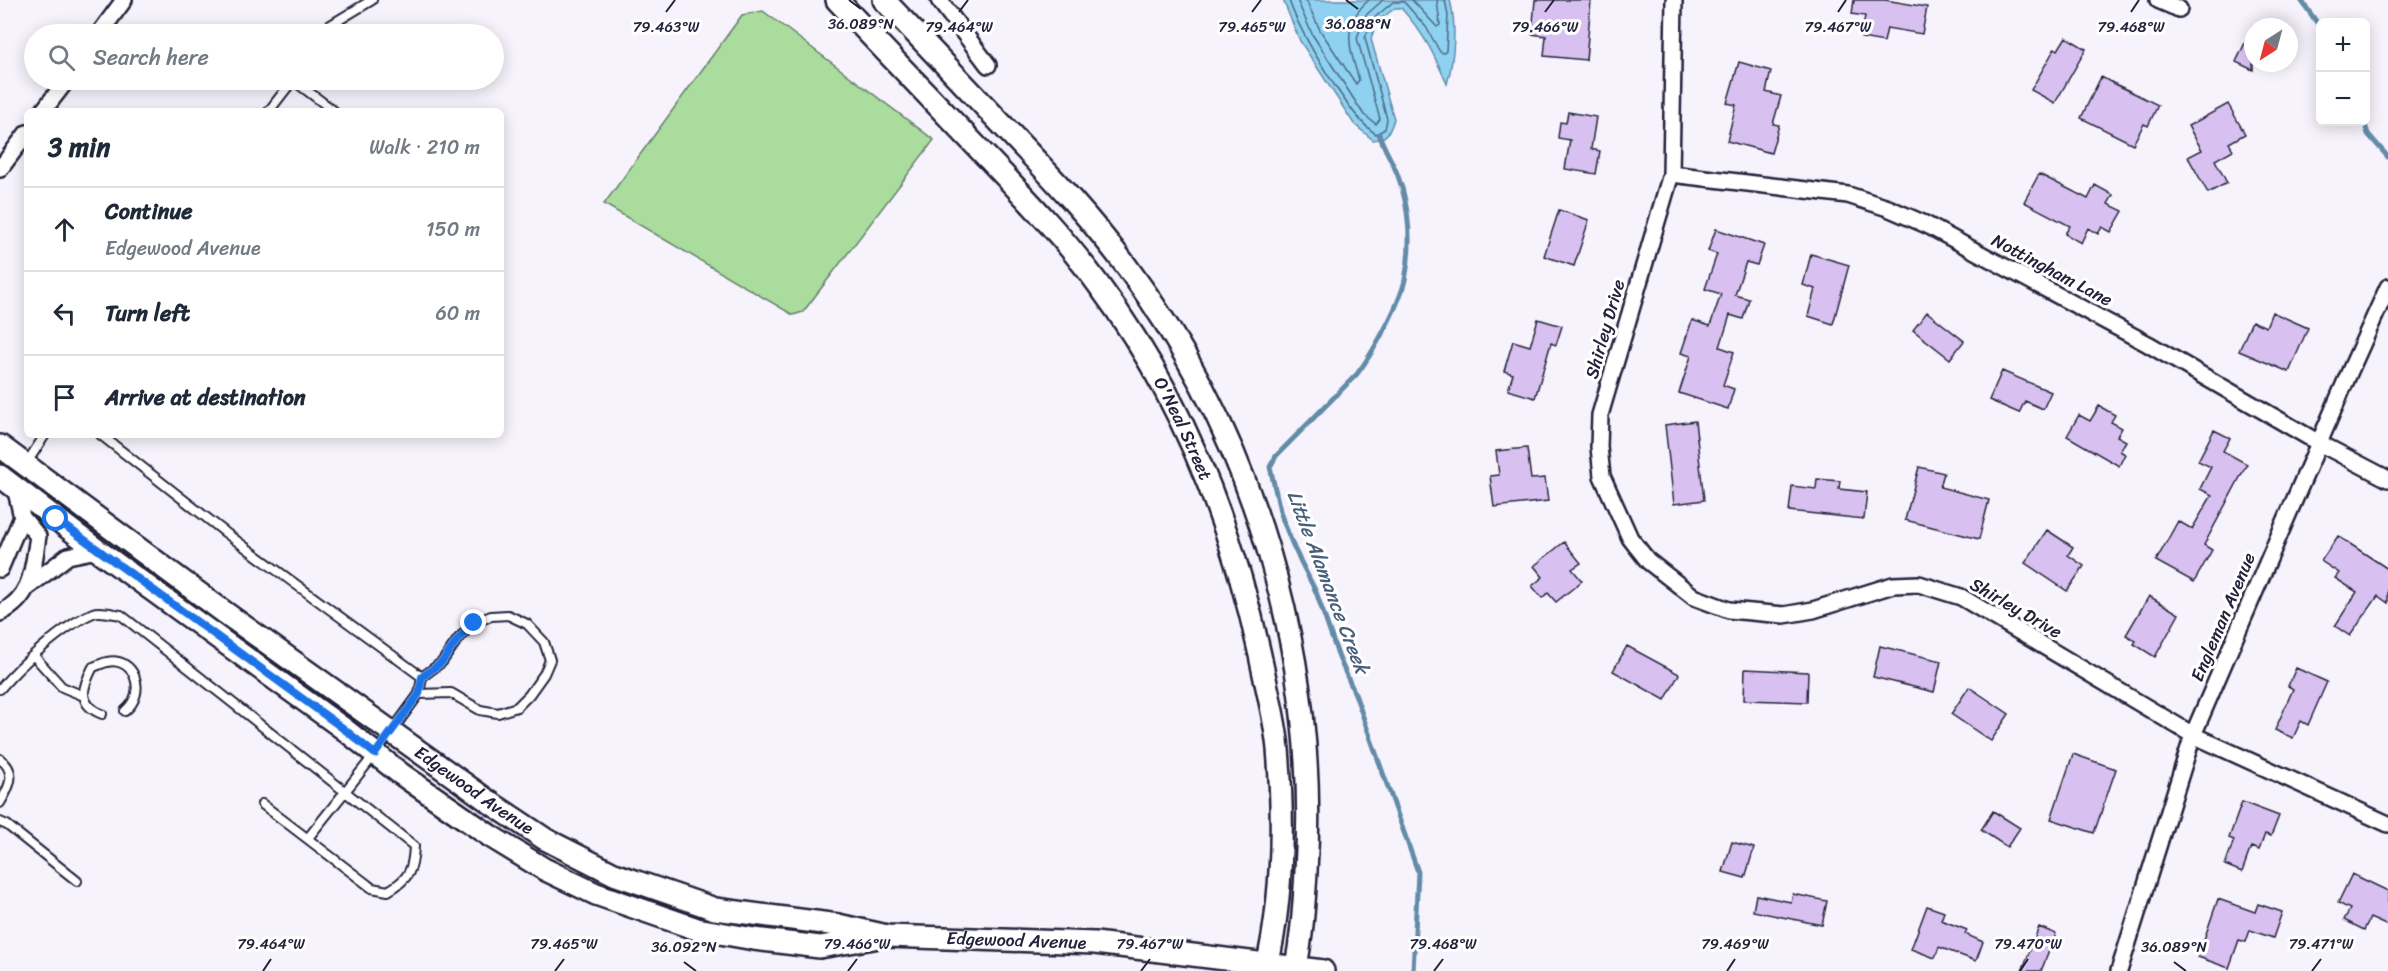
<!DOCTYPE html>
<html lang="en">
<head>
<meta charset="utf-8">
<style>
  :root { --surface:#fff; --page:#f2f2f3; --text:#1f2937; --muted:#747a83; --line:#e0e1e3 }
  body { margin:0; font-family:Sriracha,sans-serif; background:var(--page); color:var(--text) }
  .controls { position:absolute; right:18px; top:18px; display:grid; overflow:hidden; border-radius:9px; box-shadow:0 3px 15px #0003 }
  .controls button { width:54px; height:54px; display:grid; place-items:center; padding:0; border:0; border-bottom:2px solid var(--line); background:var(--surface); color:var(--text); font:30px sans-serif }
  .compass { position:absolute; left:2244px; top:18px; width:54px; height:54px; border-radius:50%; background:var(--surface); box-shadow:0 3px 15px #0003; rotate:216deg }
  .stop { position:absolute; width:18px; height:18px; margin:-14px; border:4px solid #1a73e8; border-radius:50%; background:#fff }
  .stop.end { background:#1a73e8; border-color:#fff; box-shadow:0 2px 6px #0008 }
  .list { margin:0; padding:0; list-style:none }
  h2 { display:flex; justify-content:space-between; align-items:center; height:78px; margin:0; padding:0 24px; font-size:26px }
  h2 small { font-size:20px; font-weight:400; color:var(--muted) }
  .list li { display:grid; grid-template-columns:39px 1fr auto; gap:18px; align-items:center; box-sizing:border-box; height:84px; padding:0 24px; border-top:2px solid var(--line) }
  .list b { display:block; font-size:22px; white-space:nowrap }
  .list p { margin:0; font-size:20px; white-space:nowrap; color:var(--muted) }
  .list em { font-size:20px; font-style:normal; color:var(--muted) }
  .icon { flex:none; width:33px; height:33px; fill:none; stroke:currentColor; stroke-width:2; stroke-linecap:round; stroke-linejoin:round }
  .map { position:relative; flex:none; width:2388px; height:971px; overflow:hidden }
  .search { position:absolute; background:var(--surface); box-shadow:0 3px 15px #0003; left:24px; top:24px; width:480px; height:66px; display:flex; align-items:center; gap:15px; box-sizing:border-box; padding:0 21px; border-radius:33px; color:var(--muted); font-size:22px }
  .panel { position:absolute; background:var(--surface); box-shadow:0 3px 15px #0003; left:24px; top:108px; width:480px; height:330px; border-radius:9px }
  .map>svg:first-child { display:block }
</style>
</head>
<body>
<div class="map">
<svg width="2388" height="971" viewBox="0 0 2388 971">
  <rect width="100%" height="100%" fill="#f7f3fc"/>
  <filter id="ink" filterUnits="userSpaceOnUse"><feTurbulence type="fractalNoise" baseFrequency=".0167" numOctaves="2"/><feDisplacementMap in="SourceGraphic" scale="12" xChannelSelector="R" yChannelSelector="G"/><feConvolveMatrix kernelMatrix="1 2 1 2 8 2 1 2 1" color-interpolation-filters="sRGB"/></filter>
  <g filter="url(#ink)">
    <path fill="#a9dc9d" stroke="#667f6c" stroke-width="1.5" d="M763,11L934,140L803,312L793,315L604,204L742,15Z"/>
    <path fill="#8ed1f0" stroke="#638ba8" stroke-width="1.5" d="M1283,0H1450C1457,26 1454,59 1447,84C1433,52 1425,35 1401,8H1395L1376,23L1371,39L1394,119C1390,132 1387,139 1373,140L1354,124L1300,41Z"/>
    <g fill="none" stroke-linecap="round" stroke-linejoin="round">
      <path stroke="#4d6883" stroke-width="1.5" d="M1289,0C1297,29 1351,119 1376,134L1385,129L1387,119L1365,38L1373,19L1393,2H1404L1426,27L1440,52L1444,53L1446,51L1448,15L1445,0
        M1297,0L1312,34L1364,115L1376,124L1380,119L1357,38L1365,16L1383,0
        M1306,0L1320,30L1356,84L1359,80C1350,49 1340,24 1369,0
        M1412,0L1437,27L1440,25L1437,0"/>
      <path stroke="#638ba8" stroke-width="5" d="M2301,0L2320,27
        M2364,122L2368,134L2388,157
        M1379,134C1384,149 1393,162 1398,176C1410,208 1412,247 1405,280C1399,306 1373,353 1357,374L1276,456L1270,467L1281,515L1294,548L1316,592L1339,658L1355,694L1418,872L1413,971"/>
    </g>
    <path fill="#d8c1f0" stroke="#22223b" stroke-width="1.5" d="M1535,0H1591L1586,60L1544,56L1546,36L1532,34Z
      M1854,0H1885L1927,7L1922,34L1887,28L1884,42L1861,38L1865,16L1852,14Z
      M2253,26V70L2236,62Z
      M2066,37L2086,49L2055,103L2031,90L2055,48L2058,50Z
      M1739,62L1771,71L1766,92L1781,96L1773,124L1779,125L1771,153L1727,141L1736,105L1727,103Z
      M2101,77L2158,105L2148,126L2144,124L2133,144L2081,118Z
      M2228,104L2245,134L2229,143L2233,150L2215,160L2227,183L2208,193L2188,157L2202,150L2188,126Z
      M1568,112L1596,117L1591,149L1600,151L1596,174L1565,169L1570,140L1558,138L1560,122L1566,123Z
      M2039,174L2088,199L2095,185L2113,195L2108,204L2123,211L2111,232L2102,227L2098,234L2088,228L2081,243L2065,234L2070,226L2024,202Z
      M1559,210L1589,220L1574,266L1544,256Z
      M1716,229L1764,245L1757,265L1746,262L1735,295L1749,299L1743,319L1730,315L1720,347L1734,352L1723,385L1734,389L1728,409L1679,393L1691,356L1681,353L1692,320L1710,326L1721,294L1705,289L1717,254L1708,251Z
      M1811,254L1849,265L1833,324L1808,316L1815,289L1803,285Z
      M1927,312L1964,341L1950,359L1913,330Z
      M2272,312L2308,328L2289,372L2239,351L2252,321L2266,327Z
      M1538,319L1562,326L1556,345L1551,343L1535,398L1508,390L1513,374L1504,371L1513,341L1530,346Z
      M2002,371L2051,392L2043,409L2025,401L2019,413L1989,400Z
      M2099,406L2115,415L2111,422L2122,428L2117,436L2126,441L2120,451L2125,454L2119,466L2067,436L2079,415L2090,421Z
      M1695,421L1704,500L1674,504L1665,425Z
      M2214,430L2230,438L2223,451L2247,464L2204,545L2212,550L2194,582L2156,561L2178,521L2192,529L2212,495L2200,489L2211,467L2198,461Z
      M1527,448L1531,479L1545,478L1548,501L1494,507L1490,476L1499,475L1496,451Z
      M1919,467L1944,473L1940,487L1989,500L1979,539L1905,520Z
      M1817,479L1840,481L1839,489L1867,492L1864,519L1789,511L1792,486L1816,489Z
      M2047,530L2073,547L2068,555L2084,566L2067,591L2025,563Z
      M2338,536L2388,569V603L2378,596L2350,636L2335,626L2357,592L2335,578L2339,573L2321,561Z
      M1564,542L1581,563L1572,569L1582,581L1556,602L1548,593L1542,598L1532,586L1543,577L1534,566Z
      M2149,596L2179,614L2155,657L2134,644L2136,641L2126,635Z
      M1627,646L1679,674L1665,700L1613,671Z
      M1880,646L1941,661L1934,692L1873,677Z
      M2296,668L2327,682L2308,725L2301,721L2293,738L2275,730L2293,689L2288,686Z
      M1745,669L1808,672L1807,702L1744,700Z
      M1969,687L2009,714L1991,741L1951,714Z
      M2073,754L2116,769L2094,833L2051,819Z
      M2242,802L2279,816L2271,836L2265,834L2259,850L2251,847L2242,872L2225,865L2234,840L2229,838Z
      M1993,811L2020,828L2007,847L1981,830Z
      M1732,842L1754,848L1745,878L1723,872Z
      M2352,874L2388,891V926L2370,918L2364,930L2344,920L2350,909L2338,903Z
      M1793,894L1827,901L1822,925L1753,911L1756,895L1791,902Z
      M2218,899L2255,912L2258,904L2282,912L2273,938L2250,930L2246,942L2239,940L2229,968L2198,957Z
      M1927,906L1944,912L1941,920L1967,930L1965,934L1983,942L1976,961L1939,947L1935,958L1911,949Z
      M2039,927L2056,934L2041,971H2022Z"/>
    <g fill="none" stroke-linecap="round" stroke-linejoin="round">
      <defs>
        <path id="lane" d="M323,34L329,26L372,0
          M293,80L334,111
          M269,111L293,80
          M101,435L226,533L422,677
          M26,464L45,435
          M34,656L62,687L84,696
          M0,689C21,664 63,626 93,613C100,610 113,614 121,615L414,846C413,870 409,879 388,891L372,888L262,804
          M102,714C76,704 83,686 93,667C97,666 102,663 107,662C134,656 148,692 125,711
          M0,759C18,772 9,788 0,803
          M0,822L7,825L77,881
          M308,838L375,754L419,694L422,677L442,662L458,639L474,623L491,616L508,615L527,624L544,642L550,660L544,674L529,695L517,707L498,713L480,710L451,693L419,694"/>
        <path id="street" d="M939,0L988,65
          M1674,0L1671,174L1600,415L1599,447L1602,476L1630,538L1648,561L1694,597L1729,610L1784,615L1813,610L1893,585L1919,584L1961,597L2193,735L2388,824
          M2158,0L2179,9
          M99,34L124,0
          M43,111L67,80
          M0,169L27,133
          M1671,174L1848,195L1888,208L1927,225L2148,344L2319,443L2388,479
          M0,569L22,517
          M29,586L68,556L97,550
          M0,613C33,597 33,567 38,536L22,517L15,487
          M2119,971L2193,735L2350,371L2388,287"/>
        <g id="secondary">
          <path id="s1" d="M837,0C885,50 932,100 980,150C1021,193 1063,236 1098,284C1180,394 1231,522 1260,655C1266,686 1275,717 1278,749C1284,822 1283,899 1266,971"/>
          <path d="M884,0C926,44 968,89 1010,133C1051,176 1091,219 1127,267C1255,439 1319,658 1306,872C1304,905 1302,938 1295,971"/>
          <path id="s2" d="M0,446L224,612L491,803L545,839L614,874L715,909L838,925L887,936L1095,943L1323,971"/>
          <path d="M0,476L97,550L344,729L401,774L490,836L544,869L596,894L697,929L754,939L820,947L874,938"/>
        </g>
      </defs>
      <use href="#lane" stroke="#22223b" stroke-width="12"/>
      <use href="#street" stroke="#22223b" stroke-width="20"/>
      <use href="#secondary" stroke="#22223b" stroke-width="26"/>
      <use href="#lane" stroke="#fff" stroke-width="8"/>
      <use href="#street" stroke="#fff" stroke-width="15"/>
      <use href="#secondary" stroke="#fff" stroke-width="21"/>
    </g>
  </g>
  <g fill="none" stroke-linecap="round" stroke-linejoin="round" filter="url(#ink)">
    <path stroke="#1a73e8" stroke-width="8" d="M56,519L344,729L375,754L419,694L422,677L442,662L458,639L474,623"/>
  </g>
  <path fill="none" stroke="#22223b" stroke-width="2" d="M849,0L861,9M1346,0L1358,9M666,12L675,0M959,12L968,0M1252,12L1261,0M1545,12L1554,0M1838,12L1846,0M2131,12L2139,0M684,962L696,971M2174,962L2186,971M263,971L271,959M555,971L564,959M848,971L857,959M1141,971L1150,959M1434,971L1443,959M1727,971L1735,959M2020,971L2028,959M2312,971L2321,959"/>
  <g text-anchor="middle" dominant-baseline="central" stroke-width="6" stroke-linejoin="round" paint-order="stroke">
    <g font-size="18" fill="#22223b" stroke="#fff">
      <text transform="translate(2052 270) rotate(28)">Nottingham Lane</text>
      <text transform="translate(1605 329) rotate(-74)">Shirley Drive</text>
      <text stroke="none"><textPath href="#s1" startOffset="554">O'Neal Street</textPath></text>
      <text transform="translate(2016 608) rotate(30)">Shirley Drive</text>
      <text transform="translate(2223 617) rotate(-67)">Engleman Avenue</text>
      <text stroke="none"><textPath href="#s2" startOffset="586">Edgewood Avenue</textPath></text>
      <text stroke="none"><textPath href="#s2" startOffset="1160">Edgewood Avenue</textPath></text>
    </g>
    <g font-size="20" font-style="italic" fill="#485f7a" stroke="#fff">
      <text transform="translate(1328 582) rotate(69)">Little Alamance Creek</text>
    </g>
  </g>
  <g font-size="15" text-anchor="middle" fill="#22223b" stroke="#fff" stroke-width="6" stroke-linejoin="round" paint-order="stroke">
    <text x="861" y="29">36.089°N</text>
    <text x="1358" y="29">36.088°N</text>
    <text x="1252" y="32">79.465°W</text>
    <text x="1838" y="32">79.467°W</text>
    <text x="666" y="32">79.463°W</text>
    <text x="959" y="32">79.464°W</text>
    <text x="1545" y="32">79.466°W</text>
    <text x="2131" y="32">79.468°W</text>
    <text x="271" y="949">79.464°W</text>
    <text x="564" y="949">79.465°W</text>
    <text x="857" y="949">79.466°W</text>
    <text x="1150" y="949">79.467°W</text>
    <text x="1443" y="949">79.468°W</text>
    <text x="1735" y="949">79.469°W</text>
    <text x="2028" y="949">79.470°W</text>
    <text x="2321" y="949">79.471°W</text>
    <text x="684" y="952">36.092°N</text>
    <text x="2174" y="952">36.089°N</text>
  </g>
</svg>
<div class="controls">
<button>+</button>
<button>−</button>
</div>
<svg class="compass" viewBox="-18 -18 36 36"><path d="M0-13l5 13h-10z" fill="#e53935"/><path d="M0 13l5-13h-10z" fill="#747a83"/></svg>
<div class="stop" style="left:56px;top:519px"></div>
<div class="stop end" style="left:474px;top:623px"></div>
<div class="search"><svg class="icon" aria-label="search" viewBox="0 0 24 24"><circle cx="10" cy="10" r="6"/><path d="M15 15l6 6"/></svg>Search here</div>
<section class="panel">
<h2>3 min<small>Walk · 210 m</small></h2>
<ul class="list">
<li><svg class="icon" aria-label="ahead" viewBox="0 0 24 24"><path d="M12 20V5M6 11l6-6 6 6"/></svg><div><b>Continue</b><p>Edgewood Avenue</p></div><em>150 m</em></li>
<li><svg class="icon" aria-label="left" viewBox="0 0 24 24"><path d="M17 20v-9H6M10 6l-5 5 5 5"/></svg><div><b>Turn left</b></div><em>60 m</em></li>
<li><svg class="icon" aria-label="arrive" viewBox="0 0 24 24"><path d="M6 21V4h12l-3 4 3 4H6"/></svg><div><b>Arrive at destination</b></div></li>
</ul>
</section>
</div>
</body>
</html>
